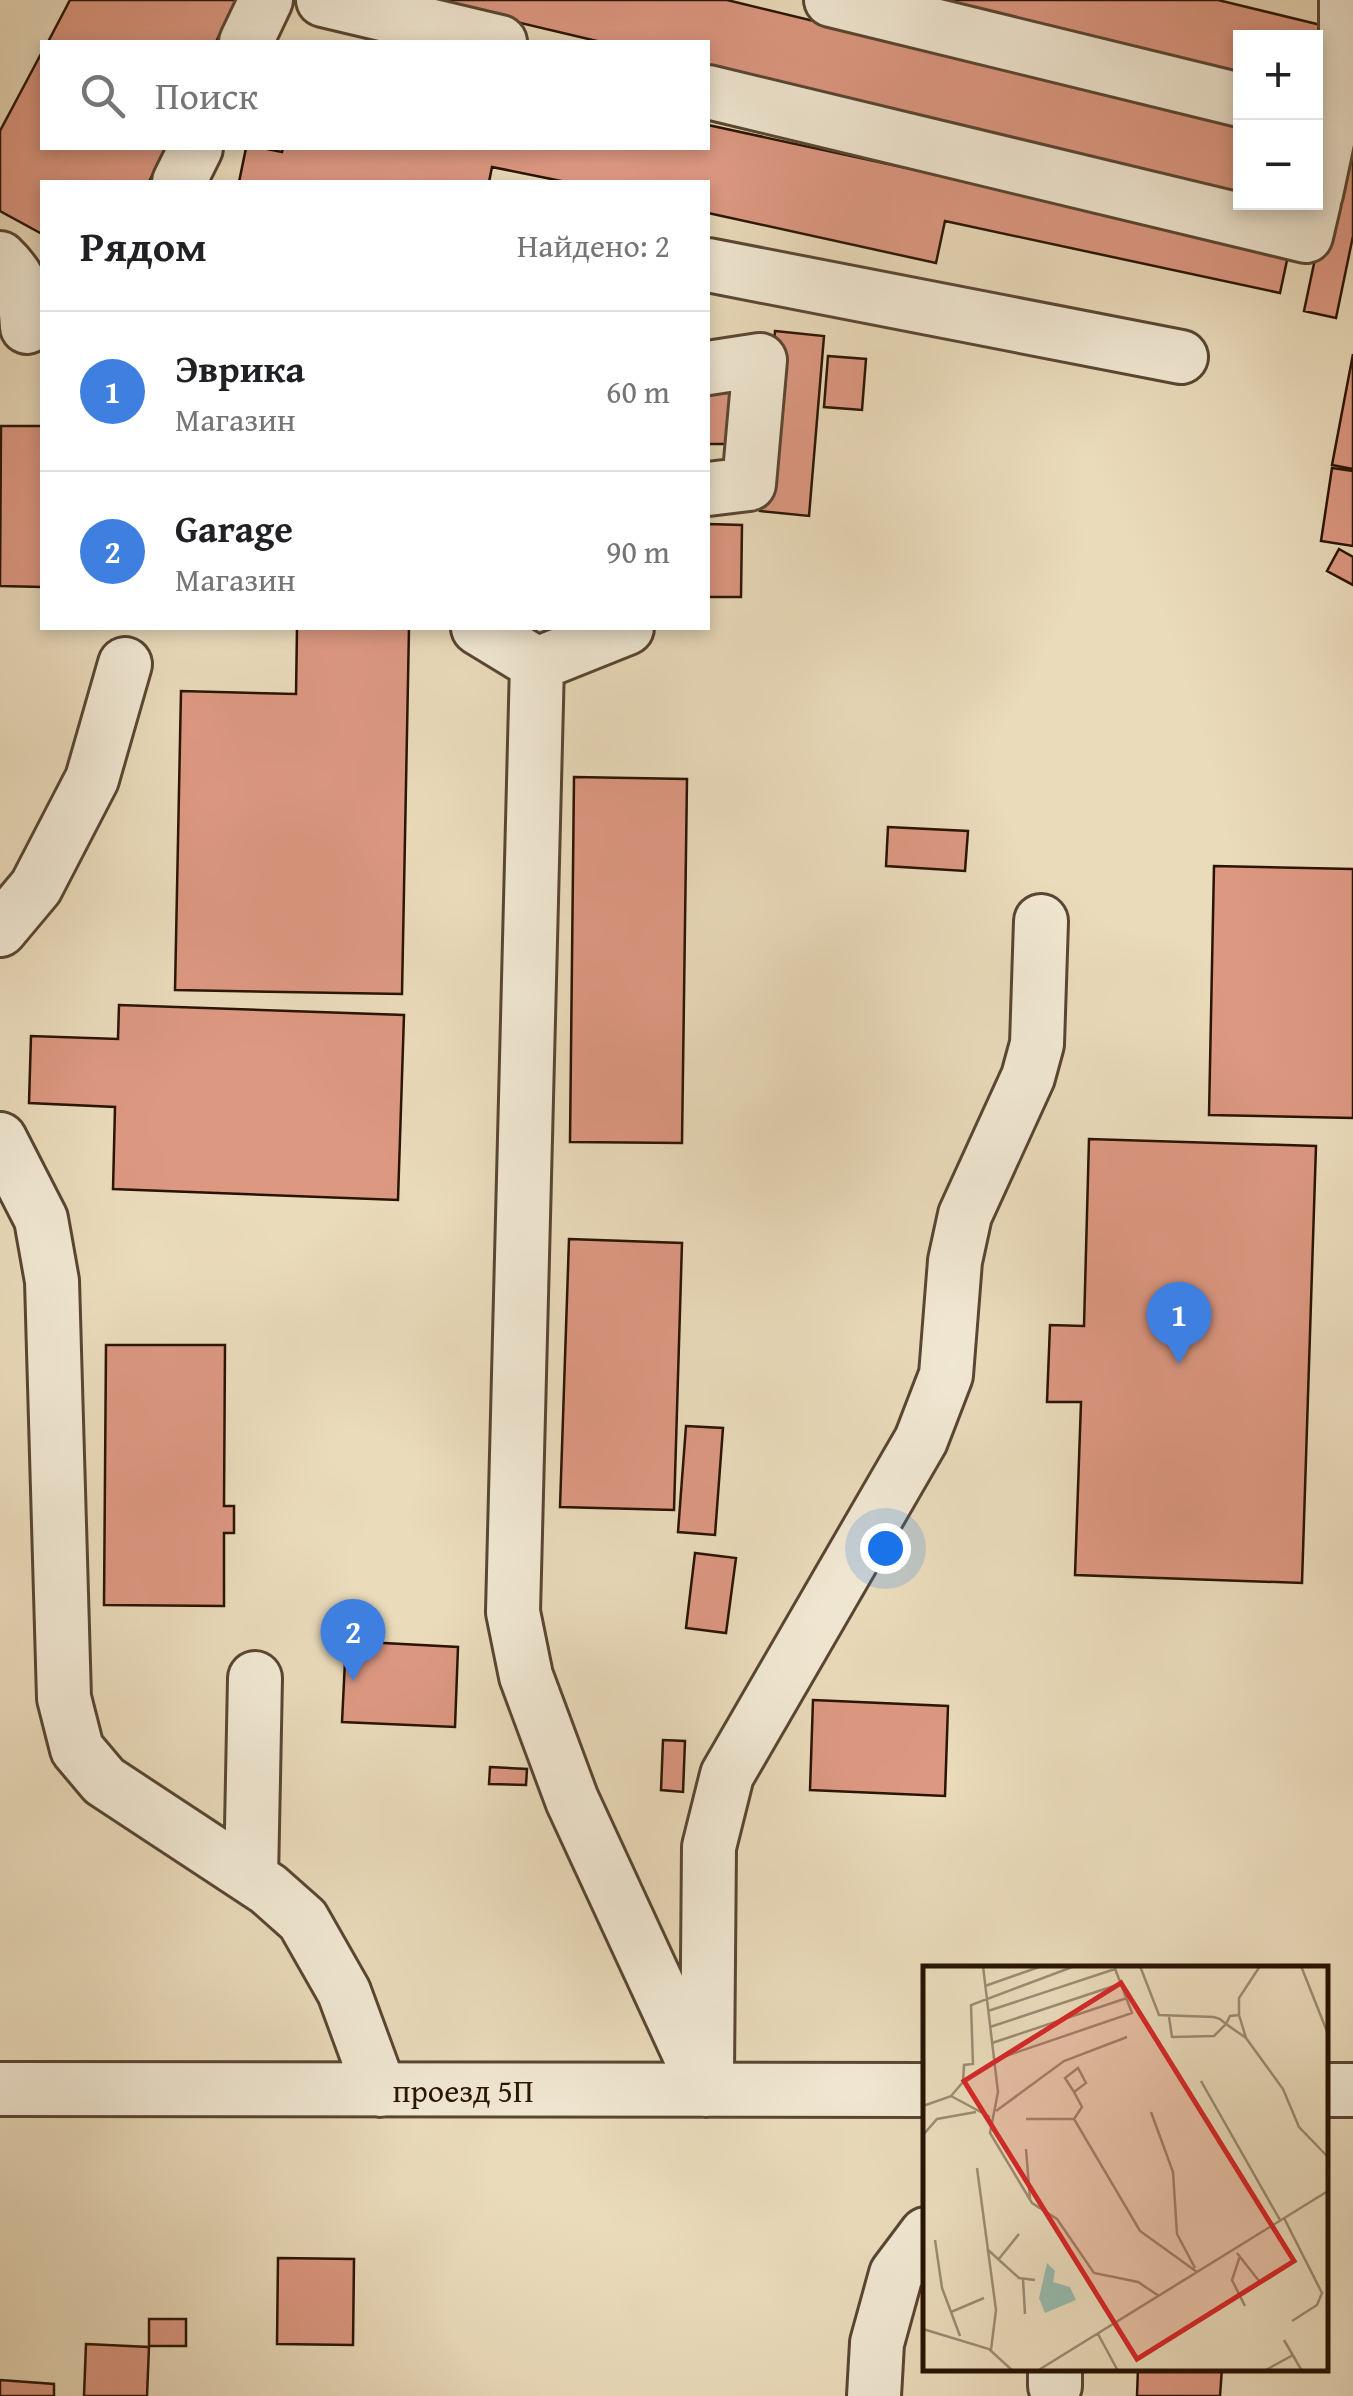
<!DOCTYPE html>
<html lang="ru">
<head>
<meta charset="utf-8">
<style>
  :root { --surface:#fff; --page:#f6f6f6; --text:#202124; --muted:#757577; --line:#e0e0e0; --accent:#7c3aed }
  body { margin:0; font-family:"Gentium Book Plus",serif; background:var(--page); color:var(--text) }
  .controls { position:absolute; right:30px; top:30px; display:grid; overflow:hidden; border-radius:0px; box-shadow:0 5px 15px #0003 }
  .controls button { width:90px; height:90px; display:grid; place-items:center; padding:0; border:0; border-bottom:2px solid var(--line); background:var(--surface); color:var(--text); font:50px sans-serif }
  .you { position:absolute; left:885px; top:1548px; width:35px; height:35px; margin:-25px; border:8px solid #fff; border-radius:50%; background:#1a73e8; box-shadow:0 0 0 15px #1a73e833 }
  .badge { display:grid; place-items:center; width:65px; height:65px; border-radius:50%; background:var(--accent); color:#fff; font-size:32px; font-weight:700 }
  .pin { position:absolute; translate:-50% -82px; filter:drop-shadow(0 2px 5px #0008) }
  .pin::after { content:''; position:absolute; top:52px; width:35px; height:30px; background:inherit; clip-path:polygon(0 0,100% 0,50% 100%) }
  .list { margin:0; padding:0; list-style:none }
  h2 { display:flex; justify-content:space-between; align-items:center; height:130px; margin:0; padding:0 40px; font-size:42px }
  h2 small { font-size:32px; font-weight:400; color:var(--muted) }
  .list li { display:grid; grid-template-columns:65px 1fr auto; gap:30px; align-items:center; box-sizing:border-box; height:160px; padding:0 40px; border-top:2px solid var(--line) }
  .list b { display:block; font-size:38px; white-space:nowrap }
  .list p { margin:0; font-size:32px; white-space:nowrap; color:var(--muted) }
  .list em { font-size:32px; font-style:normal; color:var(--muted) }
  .icon { flex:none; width:55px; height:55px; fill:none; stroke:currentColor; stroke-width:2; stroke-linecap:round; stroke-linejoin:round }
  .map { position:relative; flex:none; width:1353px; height:2396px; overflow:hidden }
  .search { position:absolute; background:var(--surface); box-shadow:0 5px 15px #0003; left:40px; top:40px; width:670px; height:110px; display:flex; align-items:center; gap:25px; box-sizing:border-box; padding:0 35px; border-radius:0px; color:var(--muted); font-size:38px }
  .panel { position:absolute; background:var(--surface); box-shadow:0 5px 15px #0003; left:40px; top:180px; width:670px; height:450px; border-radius:0px }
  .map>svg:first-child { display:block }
</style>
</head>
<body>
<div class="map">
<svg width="1353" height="2396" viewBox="0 0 1353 2396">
  <rect width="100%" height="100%" fill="#eadbbb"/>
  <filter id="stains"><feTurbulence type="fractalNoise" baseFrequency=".002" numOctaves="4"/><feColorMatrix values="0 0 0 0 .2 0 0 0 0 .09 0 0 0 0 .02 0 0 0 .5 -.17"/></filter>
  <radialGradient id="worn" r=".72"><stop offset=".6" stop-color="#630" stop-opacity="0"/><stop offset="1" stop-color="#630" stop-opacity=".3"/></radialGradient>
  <path fill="#dd9882" stroke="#291404" stroke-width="2.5" d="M70,0H236L216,42H48Z
    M424,0H727L1240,124V197L708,68V42H601Z
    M914,0H1218L1333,28L1316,98V38H1240V80Z
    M42,52V148H165L149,182H42V234L0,211V131Z
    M1353,79V236L1336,318L1304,311Z
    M708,125L1289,251L1280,293L945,221L936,263L708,213V182H566L492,167L489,182H239L246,148H262L282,152L283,148H708Z
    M775,331L824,336L809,516L760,511Z
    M1353,354V469L1332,465Z
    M828,356L866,359L862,410L824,407Z
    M708,391H741L742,444H708Z
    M1,426H42V587L0,586Z
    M1332,468L1353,471V546L1321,541Z
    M708,524L742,525L741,597H708Z
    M1339,549L1353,557V585L1327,571Z
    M297,628H409L402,994L175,990L181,691L296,694Z
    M574,777L687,779L682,1143L570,1142Z
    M888,827L968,831L965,871L886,866Z
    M1214,866L1353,869V1118L1209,1115Z
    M119,1005L404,1015L398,1200L113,1189L115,1107L29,1103L31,1036L118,1039Z
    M1089,1139L1316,1146L1302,1583L1075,1575L1081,1402H1047L1050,1325L1084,1326Z
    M569,1239L682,1243L674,1510L560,1507Z
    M106,1345H225L224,1506H234V1533H224V1606L104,1605Z
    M686,1426L723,1428L715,1535L678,1532Z
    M695,1553L736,1558L726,1633L686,1628Z
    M346,1641L458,1647L455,1727L342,1722Z
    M813,1700L948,1706L945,1796L810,1790Z
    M663,1740L685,1741L683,1792L661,1790Z
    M490,1767L527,1769L526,1785L489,1784Z
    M278,2258L354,2259L353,2345L277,2344Z
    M149,2319H186V2346H149Z
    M86,2344L149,2347L147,2396H84Z
    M1138,2368H1222L1220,2396H1137Z
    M0,2380L54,2384V2396H0Z"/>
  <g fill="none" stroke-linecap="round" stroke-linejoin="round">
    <defs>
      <path id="minor" d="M323,0L500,42
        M831,0L1240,100
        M246,42L266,0
        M708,92L1306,236L1314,202
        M179,182L196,148
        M1316,194L1346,52V0
        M0,258C24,281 25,295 27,327
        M708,265L1181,357
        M708,368L760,360L749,484L708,489
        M478,628L537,664
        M627,628L537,664L513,1612L526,1676L572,1800L706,2090
        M0,930L36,887L92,779L125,664
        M0,1139L41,1219L52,1281L64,1698L77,1749L104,1781L268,1889L303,1920L344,1992L380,2090
        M251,1878L255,1678
        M707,2073L709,1847L727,1775L921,1440L946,1375L955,1261L965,1215L1028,1077L1037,1044L1041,921
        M0,2089L926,2090
        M1326,2090H1353
        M1055,2386V2368
        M874,2396L877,2343L896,2274L926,2234"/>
    </defs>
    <use href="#minor" stroke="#594632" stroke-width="58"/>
    <use href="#minor" stroke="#f1e8d3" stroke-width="52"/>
  </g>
  <g text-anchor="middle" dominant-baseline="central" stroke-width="10" stroke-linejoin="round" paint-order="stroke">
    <g font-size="32" fill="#291404" stroke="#f1e8d3">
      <text x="463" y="2090">проезд 5П</text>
    </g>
  </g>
  <g transform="translate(923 1966)">
    <rect width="405" height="405" fill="#eadbbb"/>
    <path d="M124,297L132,305L130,316L147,321L153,334L122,347L116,332Z" fill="#98bbb0"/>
    <path fill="none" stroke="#9d8b72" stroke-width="2.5" d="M60,0L75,126L67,167L109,237L134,253L171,307L215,316L236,330M217,0L236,49L291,51L297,53L303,58L323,72L316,49L307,50L303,58L291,70L249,71L246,51M378,0L405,68M62,20L119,0M65,45L192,3M316,49V32L337,0M67,61L197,18M323,72L360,123L376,161L405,191M69,77L204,32M71,94L209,47L191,0M278,115L357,254M151,126L163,117L155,102L142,112L151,126L159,141L151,153L217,265L274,306M28,130L40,116L41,99L50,98L48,39L152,0M0,140L28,130L67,151M73,145L141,95L204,71M228,146L250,206L254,268L272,302M103,153H151M0,169L14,153L53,146M103,183L107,233M54,202L73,344L68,384M361,252L399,327L394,339L369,355M12,274L19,322L37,370M64,283L96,312L112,314M314,287L336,315M317,290L309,314L322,340M75,294L96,268M100,313L102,348M28,346L61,332M0,363L66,383L90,405M175,368L195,405M361,374L379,405M114,405L405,225M341,405L370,389"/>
    <path fill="#d62828" fill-opacity="0.15" stroke="#d62828" stroke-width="5" d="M198,17L371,295L214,393L41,115Z"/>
    <rect width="405" height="405" fill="none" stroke="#291404" stroke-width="5"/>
  </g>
  <rect width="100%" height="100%" filter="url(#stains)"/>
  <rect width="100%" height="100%" fill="url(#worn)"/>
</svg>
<div class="controls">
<button>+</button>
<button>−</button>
</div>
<div class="you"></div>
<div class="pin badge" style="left:1179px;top:1364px;background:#3f7fe0">1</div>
<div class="pin badge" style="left:353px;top:1681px;background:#3f7fe0">2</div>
<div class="search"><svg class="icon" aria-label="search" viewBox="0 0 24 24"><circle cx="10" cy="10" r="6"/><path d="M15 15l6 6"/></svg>Поиск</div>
<section class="panel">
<h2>Рядом<small>Найдено: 2</small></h2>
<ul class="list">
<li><span class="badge" style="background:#3f7fe0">1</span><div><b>Эврика</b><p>Магазин</p></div><em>60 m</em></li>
<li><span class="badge" style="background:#3f7fe0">2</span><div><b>Garage</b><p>Магазин</p></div><em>90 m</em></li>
</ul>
</section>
</div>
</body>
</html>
